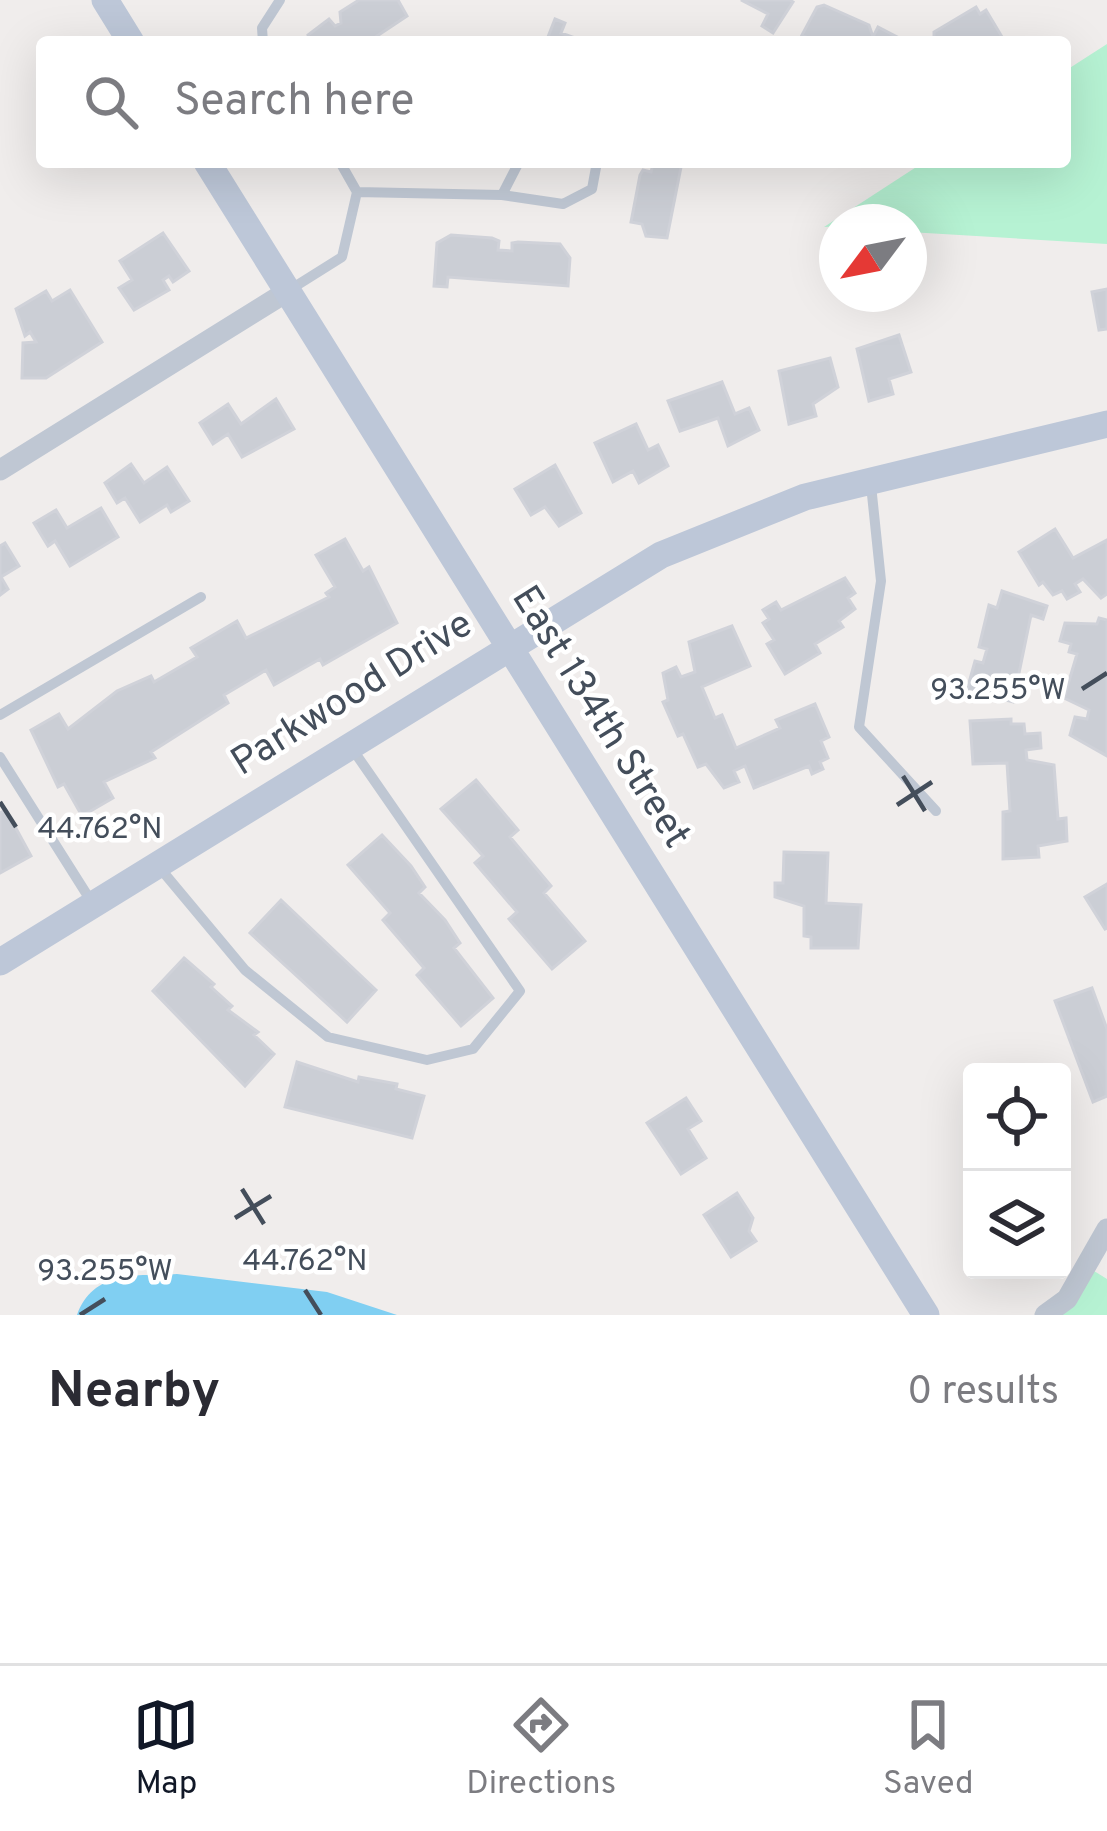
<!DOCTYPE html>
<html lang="en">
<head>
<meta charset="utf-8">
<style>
  :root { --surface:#fff; --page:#f2f2f3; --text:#2b2b33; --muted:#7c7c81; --line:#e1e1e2; --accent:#111827 }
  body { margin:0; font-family:Overpass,sans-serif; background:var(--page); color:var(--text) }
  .controls { position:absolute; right:36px; bottom:36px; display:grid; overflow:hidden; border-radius:12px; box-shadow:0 12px 48px #0002 }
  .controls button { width:108px; height:108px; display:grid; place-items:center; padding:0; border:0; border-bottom:3px solid var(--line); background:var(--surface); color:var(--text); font:60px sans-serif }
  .compass { position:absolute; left:819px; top:204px; width:108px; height:108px; border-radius:50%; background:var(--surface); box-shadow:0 12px 48px #0002; rotate:238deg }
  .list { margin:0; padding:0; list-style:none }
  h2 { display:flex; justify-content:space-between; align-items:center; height:156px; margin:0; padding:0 48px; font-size:51px }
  h2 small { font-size:39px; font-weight:400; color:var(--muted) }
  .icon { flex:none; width:66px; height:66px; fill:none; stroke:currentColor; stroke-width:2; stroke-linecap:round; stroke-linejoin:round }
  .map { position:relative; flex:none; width:1107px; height:1315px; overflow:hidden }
  .search { position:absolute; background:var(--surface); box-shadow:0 12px 48px #0002; left:36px; right:36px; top:36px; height:132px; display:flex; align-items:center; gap:30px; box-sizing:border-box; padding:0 42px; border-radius:12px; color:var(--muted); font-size:45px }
  .sheet { height:348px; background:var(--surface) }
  nav { display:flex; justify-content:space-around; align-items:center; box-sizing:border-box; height:168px; border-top:3px solid var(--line); background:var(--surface); font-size:33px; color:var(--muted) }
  nav a { display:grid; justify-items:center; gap:6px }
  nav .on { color:var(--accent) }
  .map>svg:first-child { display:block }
</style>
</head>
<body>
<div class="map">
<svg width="1107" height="1315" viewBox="0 0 1107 1315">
  <rect width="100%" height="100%" fill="#f0edec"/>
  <path fill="#b6f2d3" d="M1107,44V244L909,232V222L824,227L924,162H1065V71Z
    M1086,1266L1107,1279V1315H1045Z"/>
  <path fill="#80cff2" d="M177,1274L327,1292L397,1315H77C93,1270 137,1276 177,1274Z"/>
  <path fill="#cbced5" stroke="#d0d2d9" stroke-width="3" d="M359,0H398L407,16L368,42H311L308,35L329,19L335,26L341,23L340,12Z
    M741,0H790L793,2L773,33L762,26L768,14Z
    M824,5L869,25L873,37L878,27L901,39L817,42L802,35L817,7Z
    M976,7L980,14L986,10L1005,42H934V32Z
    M555,19L565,23L561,33L586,42H546Z
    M643,162H682L667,238L646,236L642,224L631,222L640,175L643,170L651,172L653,164Z
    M163,233L189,271L173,282L169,276L163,280L169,290L134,310L119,288L132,280L120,261Z
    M451,235L492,238L499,241L498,250L512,251V243L518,242L560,244L570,258L568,286L448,277L447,287L434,286L437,243Z
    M1107,289V329L1099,330L1092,292Z
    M70,290L102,342L46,378H22L23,343L36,342L30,332L25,336L16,309L46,291L52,301Z
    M899,335L911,372L889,379L893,394L869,401L857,349Z
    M830,358L838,387L813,404L816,416L789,424L779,371Z
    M722,382L735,414L749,408L759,430L728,446L718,418L680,431L668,401Z
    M276,399L294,429L242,457L228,434L213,444L200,423L228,404L241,424Z
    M636,424L648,450L658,445L668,466L639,483L633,471L613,482L595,443Z
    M131,464L144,483L167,467L189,501L171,512L167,505L140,522L125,498L117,503L105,483Z
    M555,465L581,513L559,526L545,507L531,515L515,489Z
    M101,508L118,537L70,566L55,541L48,546L34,523L56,510L67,528Z
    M1055,529L1073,558L1107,540V594L1101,598L1083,579L1075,584L1080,592L1067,599L1062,591L1053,595L1043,582L1039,585L1019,552Z
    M345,539L363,571L369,567L397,623L323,665L320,659L274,685L266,670L224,695L228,703L151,752L155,758L104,782L113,798L82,816L64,784L58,787L31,730L59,714L68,729L117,691L151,676L154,682L197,657L191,648L237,621L246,638L329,597L326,593L335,587L316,555Z
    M5,543L19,566L1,577L8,589L0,595V546Z
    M845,578L855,593L848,598L855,609L839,621L843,627L815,644L820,653L785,674L767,644L774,640L763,623L769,619L763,610L776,602L781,610Z
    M1002,591L1047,606L1043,619L1031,615L1013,702L967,690L975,661L983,663L987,649L979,647L989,605L997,608Z
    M1099,618L1107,620V756L1070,735L1075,717L1087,719L1089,710L1064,698L1077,654L1069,652L1071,644L1060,641L1065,623L1097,624Z
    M732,626L750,666L702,687L715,718L722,715L736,748L780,728L776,720L815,704L829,737L821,741L828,758L820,762L823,769L812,774L809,766L754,788L745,766L734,771L739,782L724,788L706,764L698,767L683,734L678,736L663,702L668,700L663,673L676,667L681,677L695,672L689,642Z
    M1011,719V724H1024L1025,734L1040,733L1041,748L1026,750L1027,760L1054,765L1058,819L1066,818L1067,841L1038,846L1039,857L1003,859V812L1010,811L1007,763L973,764L970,721Z
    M476,780L518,830L510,837L551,886L544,893L585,941L552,969L509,919L517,912L475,863L483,856L441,809Z
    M6,810L31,856L0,873V813Z
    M382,835L411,866L425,887L419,893L445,920L460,943L454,948L493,998L461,1026L417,975L424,968L383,920L390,913L348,865Z
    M784,852L828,853L826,903L861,905L858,948H811V937L804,936V906L775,897V883H783Z
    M1107,884V928L1105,929L1085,897Z
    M281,900L376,990L347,1022L250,933Z
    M184,958L214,984L211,987L232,1006L228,1010L258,1032L254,1035L274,1054L245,1086L153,991Z
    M1092,988L1107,1029V1096L1093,1102L1055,1001Z
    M297,1062L358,1082L359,1077L397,1084L396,1089L424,1096L412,1138L285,1107Z
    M686,1098L701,1121L688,1129L706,1158L681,1174L647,1123Z
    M737,1193L753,1218L749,1231L756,1241L731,1257L704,1215Z"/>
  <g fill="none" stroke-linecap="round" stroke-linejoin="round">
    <path stroke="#bfc7d3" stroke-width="10" d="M263,42L262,28L280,0
      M357,192L502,195L563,204L592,189L597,162
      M502,195L519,162
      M291,289L342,257L357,192L340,162
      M871,485L881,581L859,727L936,811
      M0,715L201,597
      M0,757L91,901
      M159,867L245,970L328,1037L427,1060L473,1049L520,991L351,747"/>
    <path stroke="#bfc7d3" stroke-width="21" d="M0,470L288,291
      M1045,1315L1067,1299L1107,1229"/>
    <path stroke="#bdc7d8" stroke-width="27" d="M105,0L131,42
      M207,162L926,1315
      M0,962L661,555L805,497L1107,424"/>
  </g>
  <path fill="none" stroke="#444e5b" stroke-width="4.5" d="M1082,689L1107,673M903,776L925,811M0,802L16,827M897,805L932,782M242,1189L264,1224M235,1218L271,1196M305,1290L321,1315M80,1315L105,1299"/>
  <g text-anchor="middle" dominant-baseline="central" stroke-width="9" stroke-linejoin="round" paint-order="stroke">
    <g font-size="39" fill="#444e5b" stroke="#fff">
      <text transform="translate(353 695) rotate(-32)">Parkwood Drive</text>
      <text transform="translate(599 718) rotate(58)">East 134th Street</text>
    </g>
  </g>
  <g font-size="30" text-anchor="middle" fill="#444e5b" stroke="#fff" stroke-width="9" stroke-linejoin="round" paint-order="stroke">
    <text x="998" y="699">93.255°W</text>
    <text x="100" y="838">44.762°N</text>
    <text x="305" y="1270">44.762°N</text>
    <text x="105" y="1280">93.255°W</text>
  </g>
</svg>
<div class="controls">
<button><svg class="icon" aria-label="locate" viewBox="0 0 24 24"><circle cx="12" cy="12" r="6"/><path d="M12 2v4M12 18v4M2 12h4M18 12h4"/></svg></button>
<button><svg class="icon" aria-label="layers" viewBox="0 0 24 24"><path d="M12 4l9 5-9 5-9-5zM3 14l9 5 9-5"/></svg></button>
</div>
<svg class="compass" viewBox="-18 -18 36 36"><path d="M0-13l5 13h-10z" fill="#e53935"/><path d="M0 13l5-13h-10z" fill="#7c7c81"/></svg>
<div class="search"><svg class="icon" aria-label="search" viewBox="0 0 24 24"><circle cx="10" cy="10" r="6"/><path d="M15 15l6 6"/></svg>Search here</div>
</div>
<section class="sheet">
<h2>Nearby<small>0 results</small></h2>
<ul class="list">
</ul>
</section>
<nav>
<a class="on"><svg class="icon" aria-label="map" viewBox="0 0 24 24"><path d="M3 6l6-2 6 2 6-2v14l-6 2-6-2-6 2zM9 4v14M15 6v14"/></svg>Map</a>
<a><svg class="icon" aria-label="directions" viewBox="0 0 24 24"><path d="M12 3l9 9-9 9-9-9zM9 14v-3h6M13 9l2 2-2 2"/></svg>Directions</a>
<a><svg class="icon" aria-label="saved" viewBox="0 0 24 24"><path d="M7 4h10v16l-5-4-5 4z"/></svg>Saved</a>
</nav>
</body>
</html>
